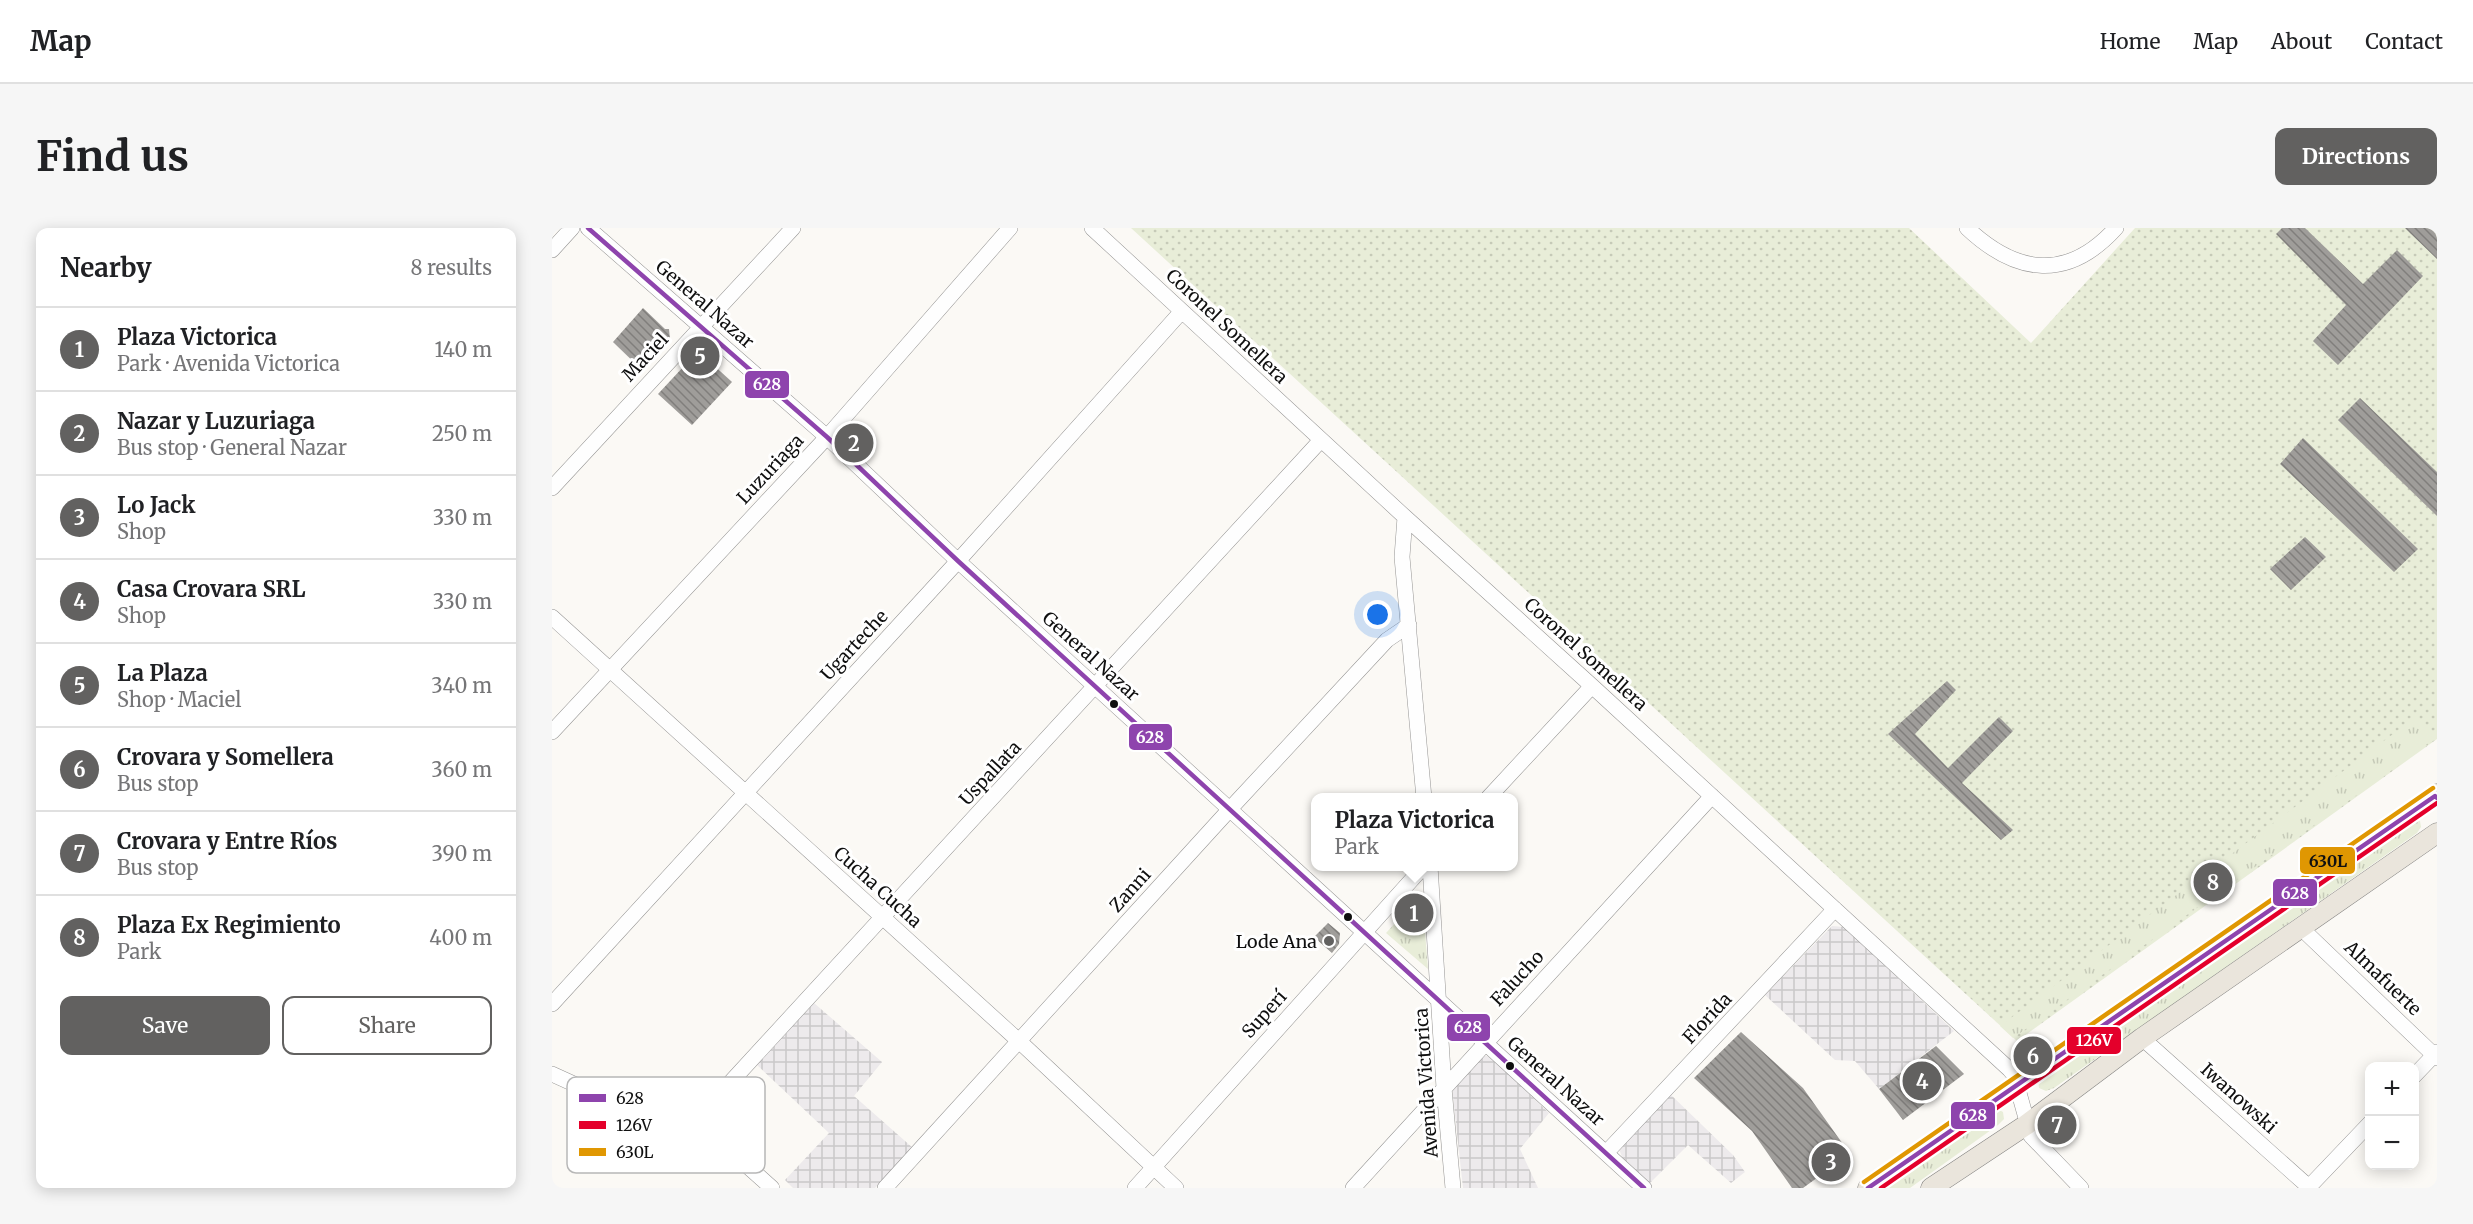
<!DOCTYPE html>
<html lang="en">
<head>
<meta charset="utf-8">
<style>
  :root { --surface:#fff; --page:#f6f6f6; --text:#202124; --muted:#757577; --line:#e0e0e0; --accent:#626160 }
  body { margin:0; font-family:Merriweather,serif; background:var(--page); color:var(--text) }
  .controls { position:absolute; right:18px; bottom:18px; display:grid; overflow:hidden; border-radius:12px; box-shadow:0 3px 15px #0003 }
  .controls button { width:54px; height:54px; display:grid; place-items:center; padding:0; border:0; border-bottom:2px solid var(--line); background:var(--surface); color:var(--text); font:30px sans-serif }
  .you { position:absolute; left:826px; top:387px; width:21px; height:21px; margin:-15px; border:4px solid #fff; border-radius:50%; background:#1a73e8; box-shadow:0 0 0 9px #1a73e833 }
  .badge { display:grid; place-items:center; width:39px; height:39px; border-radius:50%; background:var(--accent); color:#fff; font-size:20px; font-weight:700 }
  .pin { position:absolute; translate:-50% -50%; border:3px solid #fff; box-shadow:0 2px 6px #0006 }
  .popup { position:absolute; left:759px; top:565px; width:207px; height:78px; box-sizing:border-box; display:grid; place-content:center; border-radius:12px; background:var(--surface); filter:drop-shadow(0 2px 4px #0005); font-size:20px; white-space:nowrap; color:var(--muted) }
  .popup b { font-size:22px; color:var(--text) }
  .popup::after { content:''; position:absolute; left:50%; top:100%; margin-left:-12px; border:12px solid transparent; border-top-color:var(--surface) }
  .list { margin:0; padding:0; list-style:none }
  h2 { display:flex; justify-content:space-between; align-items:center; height:78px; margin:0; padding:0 24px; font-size:26px }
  h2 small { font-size:20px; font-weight:400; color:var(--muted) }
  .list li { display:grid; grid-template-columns:39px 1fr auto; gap:18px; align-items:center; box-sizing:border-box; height:84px; padding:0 24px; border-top:2px solid var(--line) }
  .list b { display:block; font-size:22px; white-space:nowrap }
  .list p { margin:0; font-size:20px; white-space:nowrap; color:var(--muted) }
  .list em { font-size:20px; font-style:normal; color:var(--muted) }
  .actions { display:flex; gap:12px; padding:18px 24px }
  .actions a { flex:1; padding:14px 0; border:2px solid var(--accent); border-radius:12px; text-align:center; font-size:21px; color:var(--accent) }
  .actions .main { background:var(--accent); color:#fff }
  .map { position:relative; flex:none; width:1885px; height:960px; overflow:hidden; border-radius:12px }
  header { display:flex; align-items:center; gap:36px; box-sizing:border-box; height:84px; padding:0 30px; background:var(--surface); border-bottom:2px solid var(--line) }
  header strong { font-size:28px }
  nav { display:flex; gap:33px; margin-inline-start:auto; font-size:21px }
  .intro { display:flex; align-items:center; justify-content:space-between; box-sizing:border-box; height:144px; padding:0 36px }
  h1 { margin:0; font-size:42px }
  .button { padding:15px 27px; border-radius:12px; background:var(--accent); color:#fff; font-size:21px; font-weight:700 }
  main { display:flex; gap:36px; padding:0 36px }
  aside { flex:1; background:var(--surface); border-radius:12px; box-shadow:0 3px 15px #0003 }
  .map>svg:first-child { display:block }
</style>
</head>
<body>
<header>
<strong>Map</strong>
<nav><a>Home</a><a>Map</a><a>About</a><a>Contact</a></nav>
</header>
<div class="intro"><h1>Find us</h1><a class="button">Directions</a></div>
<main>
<aside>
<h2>Nearby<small>8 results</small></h2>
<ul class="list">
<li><span class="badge">1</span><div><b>Plaza Victorica</b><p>Park · Avenida Victorica</p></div><em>140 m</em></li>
<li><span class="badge">2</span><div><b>Nazar y Luzuriaga</b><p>Bus stop · General Nazar</p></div><em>250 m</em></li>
<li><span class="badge">3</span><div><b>Lo Jack</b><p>Shop</p></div><em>330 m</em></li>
<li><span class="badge">4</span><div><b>Casa Crovara SRL</b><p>Shop</p></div><em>330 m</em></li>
<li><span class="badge">5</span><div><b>La Plaza</b><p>Shop · Maciel</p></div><em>340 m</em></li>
<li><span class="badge">6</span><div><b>Crovara y Somellera</b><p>Bus stop</p></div><em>360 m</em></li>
<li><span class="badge">7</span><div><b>Crovara y Entre Ríos</b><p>Bus stop</p></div><em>390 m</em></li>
<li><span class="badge">8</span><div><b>Plaza Ex Regimiento</b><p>Park</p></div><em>400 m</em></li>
</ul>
<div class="actions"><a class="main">Save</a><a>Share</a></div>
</aside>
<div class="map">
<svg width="1885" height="960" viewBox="0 0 1885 960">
  <defs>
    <pattern id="industrial-grid" width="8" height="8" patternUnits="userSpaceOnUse" patternTransform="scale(1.5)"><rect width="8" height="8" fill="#edeaec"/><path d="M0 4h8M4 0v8" fill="none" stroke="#cac8c9"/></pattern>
    <pattern id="grass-dots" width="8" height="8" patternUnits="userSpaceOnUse" patternTransform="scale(1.5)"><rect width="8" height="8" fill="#e8edd8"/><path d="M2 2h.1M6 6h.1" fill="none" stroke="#c6cab8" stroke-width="1.8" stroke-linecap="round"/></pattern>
    <pattern id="park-tufts" width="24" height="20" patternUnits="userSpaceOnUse" patternTransform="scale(1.5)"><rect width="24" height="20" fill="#e8edd8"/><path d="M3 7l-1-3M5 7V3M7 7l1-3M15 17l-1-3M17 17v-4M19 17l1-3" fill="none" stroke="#c6cab8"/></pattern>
    <pattern id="building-back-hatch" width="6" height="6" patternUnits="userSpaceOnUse" patternTransform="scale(1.5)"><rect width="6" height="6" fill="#9f9d9a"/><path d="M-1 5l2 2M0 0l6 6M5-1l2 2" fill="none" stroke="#807e7c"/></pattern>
  </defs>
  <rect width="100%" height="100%" fill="#fbf9f5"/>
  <path fill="url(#industrial-grid)" d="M1280,698L1292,699L1402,803L1327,861L1303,833L1283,832L1213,767Z
    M262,775L330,834L302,868L361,920L323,960H241L233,952L277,905L205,837Z
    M927,828H935L941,831L997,885L968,921L986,960H911L900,860Z
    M1118,866L1181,927L1193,944L1179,955L1136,917L1098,955L1070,929L1067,921Z"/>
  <path fill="url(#grass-dots)" d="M579,0H1357L1479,115L1583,0H1885V511L1465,813Z"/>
  <path fill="url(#park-tufts)" d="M1864,489L1884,511L1461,810L1448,798Z
    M1862,589L1868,593L1869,599L1865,605L1502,860L1494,863L1487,860L1486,852Z
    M870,666L876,741L834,705Z
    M1444,880L1451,884L1452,891L1446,897L1358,960H1327Z"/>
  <path fill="url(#building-back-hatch)" d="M1730,0H1753L1811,56L1845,22L1871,48L1786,137L1761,113L1794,77L1724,6Z
    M1853,0H1885V31L1859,6Z
    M91,80L113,101H117L118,111L90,142L61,114Z
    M146,123L180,154L140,197L106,166Z
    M1808,170L1885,244V288L1786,192Z
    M1751,210L1866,321L1842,344L1728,236Z
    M1753,309L1774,329L1739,362L1718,341Z
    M1395,453L1404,462L1363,506L1396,540L1447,489L1461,503L1410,555L1461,602L1449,612L1336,506Z
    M776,695L788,705L787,716L780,725L762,709Z
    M1189,804L1251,860L1298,926L1251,960H1240L1200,903L1142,850Z
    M1384,818L1412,846L1351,892L1327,861Z"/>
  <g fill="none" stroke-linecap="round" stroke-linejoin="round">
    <defs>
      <path id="minor" d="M36,0L275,209L406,333L1092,960
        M540,0L853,289L1040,458L1457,841L1462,847L1479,908L1529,960
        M1415,0C1465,47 1516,53 1564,0
        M0,22L20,0
        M0,260L241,0
        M853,289L850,329L872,570
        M0,389L468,814L624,960
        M0,504L275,209L458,0
        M936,570L1040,458
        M878,638L892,860L901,960
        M1749,700L1885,830
        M0,776L406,333L630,83
        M1590,810L1758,960
        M0,846L180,928L192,935L220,960
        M1862,848L1885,824
        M137,907L144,892L165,869L769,212
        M1054,925L1283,681
        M333,960L678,581L835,412L857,397
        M583,960L872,638
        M801,960L1160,568
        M1756,960L1818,895"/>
      <path id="major" d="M1316,960L1885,566
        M1379,960L1474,897L1590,810L1885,605"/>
    </defs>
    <use href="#minor" stroke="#959493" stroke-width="16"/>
    <use href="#major" stroke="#838280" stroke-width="21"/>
    <use href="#minor" stroke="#fefefe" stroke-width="15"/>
    <use href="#major" stroke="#eae5dc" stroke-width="20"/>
    <defs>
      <path id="bus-1" d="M36,0L275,209L406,333L1092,960
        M1316,960L1883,568L1885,570"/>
      <path id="bus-2" d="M1329,960L1885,575"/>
      <path id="bus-3" d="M1312,954L1881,560"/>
    </defs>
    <use href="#bus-1" stroke="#fff" stroke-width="9"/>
    <use href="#bus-2" stroke="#fff" stroke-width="9"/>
    <use href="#bus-3" stroke="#fff" stroke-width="9"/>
    <use href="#bus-1" stroke="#8e44ad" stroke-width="4.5"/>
    <use href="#bus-2" stroke="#e4002b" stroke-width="4.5"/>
    <use href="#bus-3" stroke="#e09702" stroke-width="4.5"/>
  </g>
  <g fill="#0f0f0f" stroke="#fff" stroke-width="2">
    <circle cx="562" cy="476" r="5"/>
    <circle cx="796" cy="689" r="5"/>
    <circle cx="958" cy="838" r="5"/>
  </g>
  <circle fill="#626160" stroke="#fff" stroke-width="2" cx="777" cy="713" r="6"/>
  <g text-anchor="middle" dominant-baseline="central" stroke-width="6" stroke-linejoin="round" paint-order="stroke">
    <g font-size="18" fill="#0f0f0f" stroke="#fff">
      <text transform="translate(153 76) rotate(41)">General Nazar</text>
      <text transform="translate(675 98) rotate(43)">Coronel Somellera</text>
      <text transform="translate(93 129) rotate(-47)">Maciel</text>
      <text transform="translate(218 241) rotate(-47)">Luzuriaga</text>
      <text transform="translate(302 417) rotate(-47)">Ugarteche</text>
      <text transform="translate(1034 426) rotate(42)">Coronel Somellera</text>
      <text transform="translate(539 428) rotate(42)">General Nazar</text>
      <text transform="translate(438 545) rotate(-47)">Uspallata</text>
      <text transform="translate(326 659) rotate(42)">Cucha Cucha</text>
      <text transform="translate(578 662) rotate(-48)">Zanni</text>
      <text transform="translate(965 750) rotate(-47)">Falucho</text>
      <text transform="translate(1831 750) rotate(44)">Almafuerte</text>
      <text transform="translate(712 786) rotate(-48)">Superí</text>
      <text transform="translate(1155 790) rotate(-47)">Florida</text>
      <text transform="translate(1004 853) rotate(42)">General Nazar</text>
      <text transform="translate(874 855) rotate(-94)">Avenida Victorica</text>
      <text transform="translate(1687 870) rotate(42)">Iwanowski</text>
    </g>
    <g font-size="18" fill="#0f0f0f" stroke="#fff" text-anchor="end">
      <text x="765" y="713">Lode Ana</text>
    </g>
  </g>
  <rect x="15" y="849" width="198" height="96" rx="9" fill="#fff" stroke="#b7b7b7" stroke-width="1.5"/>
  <rect x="27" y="866" width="27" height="8" fill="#8e44ad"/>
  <rect x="27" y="893" width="27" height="8" fill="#e4002b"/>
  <rect x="27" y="920" width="27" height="8" fill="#e09702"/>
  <g font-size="16" fill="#0f0f0f">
    <text x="64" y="876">628</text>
    <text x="64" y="903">126V</text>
    <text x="64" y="930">630L</text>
  </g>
  <g stroke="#fff" stroke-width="2">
    <rect x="192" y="142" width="46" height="29" rx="6" fill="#8e44ad"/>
    <rect x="576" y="495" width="45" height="28" rx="6" fill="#8e44ad"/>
    <rect x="1747" y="618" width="57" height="29" rx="6" fill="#e09702"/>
    <rect x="1720" y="650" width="46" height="29" rx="6" fill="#8e44ad"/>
    <rect x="894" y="785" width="45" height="29" rx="6" fill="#8e44ad"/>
    <rect x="1514" y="798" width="56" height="29" rx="6" fill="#e4002b"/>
    <rect x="1398" y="873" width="46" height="29" rx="6" fill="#8e44ad"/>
  </g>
  <g font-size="16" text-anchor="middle" font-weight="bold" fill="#fff">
    <text x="215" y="162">628</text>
    <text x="598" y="515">628</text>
    <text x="1743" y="671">628</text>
    <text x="916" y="805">628</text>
    <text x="1542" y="818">126V</text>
    <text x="1421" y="893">628</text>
  </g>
  <g font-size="16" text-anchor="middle" font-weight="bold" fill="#111">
    <text x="1776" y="639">630L</text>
  </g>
</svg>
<div class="controls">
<button>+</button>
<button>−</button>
</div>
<div class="you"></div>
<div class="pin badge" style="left:862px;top:685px">1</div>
<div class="popup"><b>Plaza Victorica</b>Park</div>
<div class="pin badge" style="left:302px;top:215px">2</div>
<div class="pin badge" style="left:1279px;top:934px">3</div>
<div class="pin badge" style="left:1370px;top:853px">4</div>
<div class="pin badge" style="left:148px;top:128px">5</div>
<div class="pin badge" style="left:1481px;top:828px">6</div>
<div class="pin badge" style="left:1505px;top:897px">7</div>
<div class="pin badge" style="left:1661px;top:654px">8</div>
</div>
</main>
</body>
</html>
